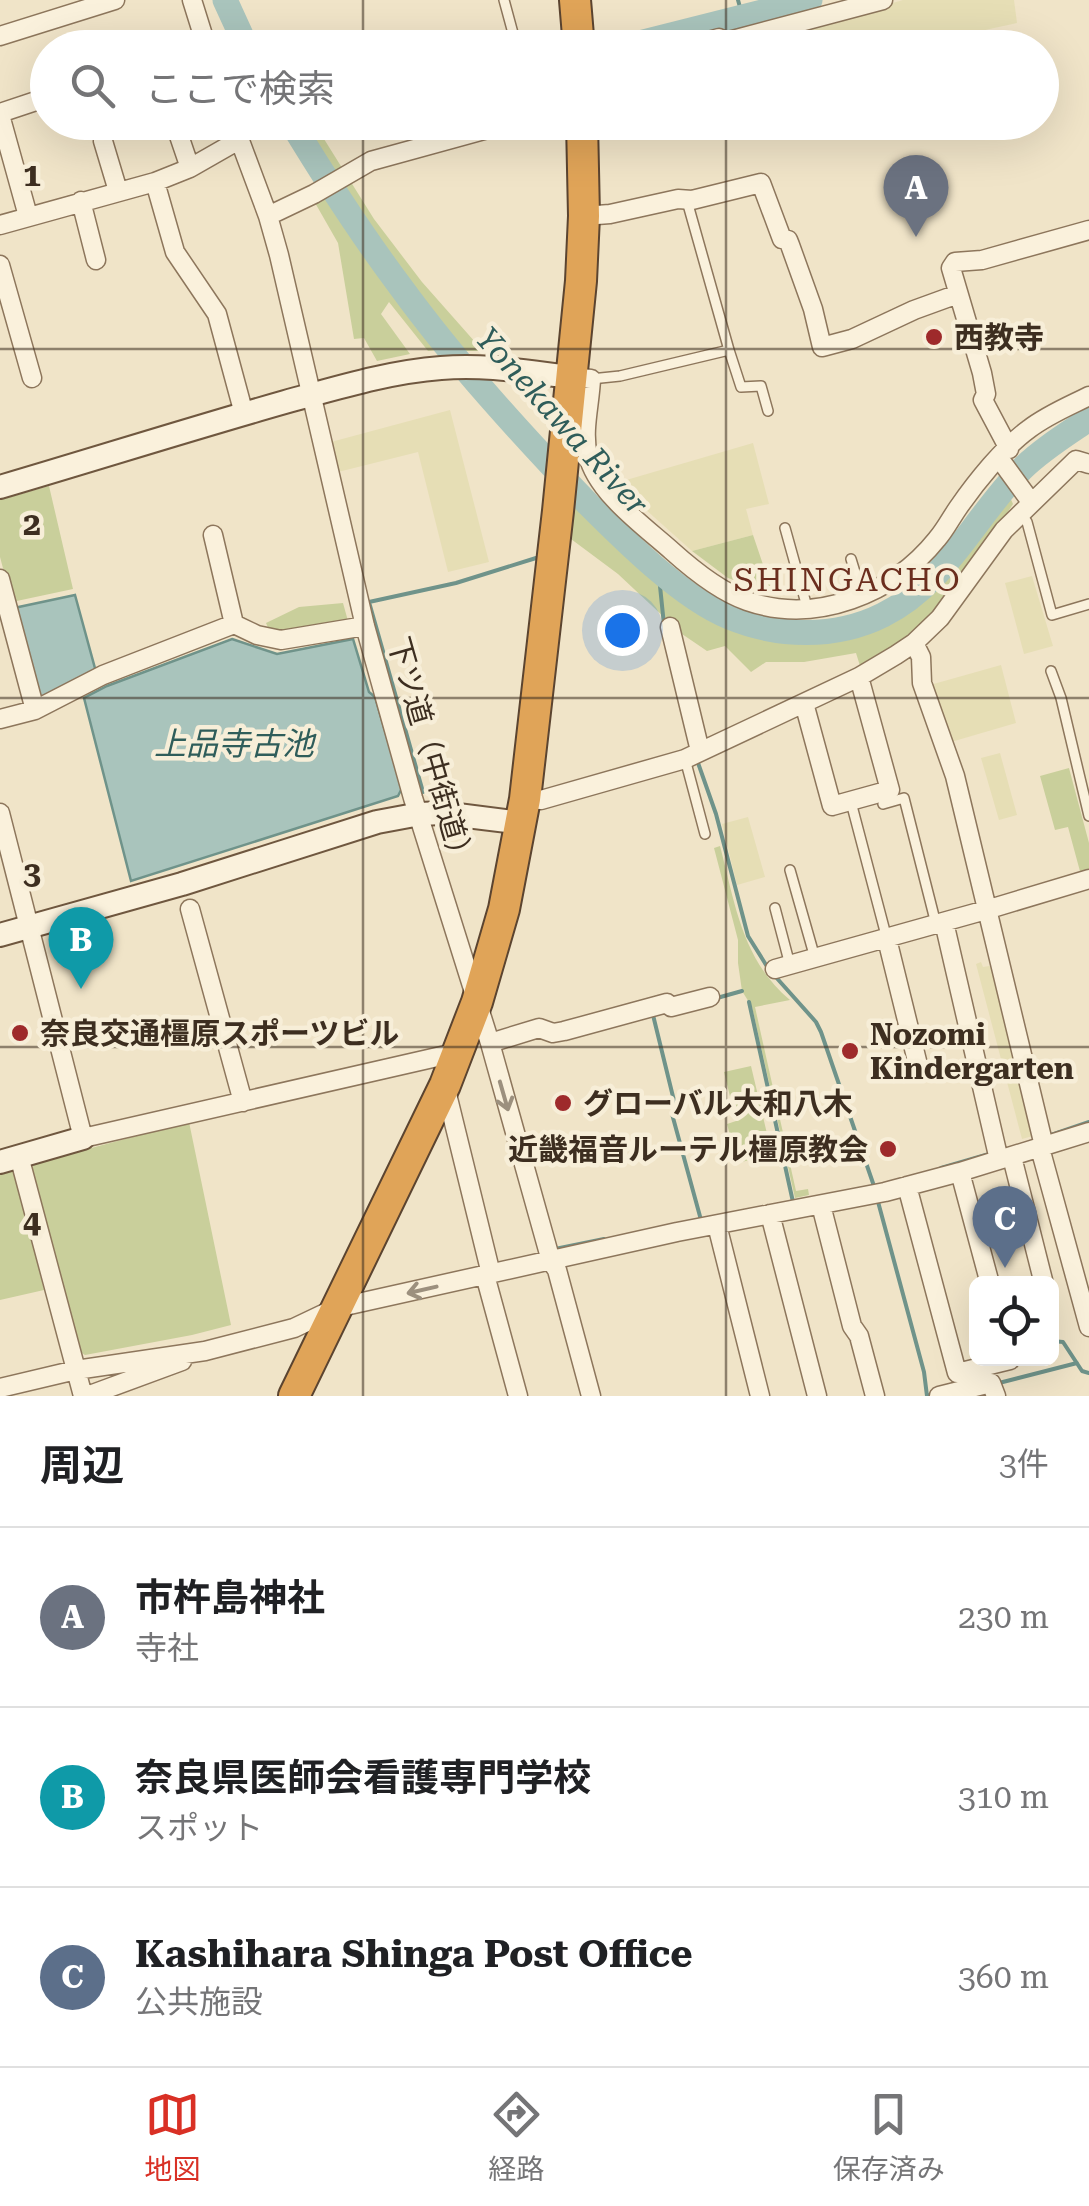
<!DOCTYPE html>
<html lang="ja">
<head>
<meta charset="utf-8">
<style>
  :root { --surface:#fff; --page:#f6f6f6; --text:#202124; --muted:#757577; --line:#e0e0e0; --accent:#d93025 }
  body { margin:0; font-family:"Roboto Serif","Noto Sans JP",serif; background:var(--page); color:var(--text) }
  .controls { position:absolute; right:30px; bottom:30px; display:grid; overflow:hidden; border-radius:15px; box-shadow:0 10px 40px #0002 }
  .controls button { width:90px; height:90px; display:grid; place-items:center; padding:0; border:0; border-bottom:2px solid var(--line); background:var(--surface); color:var(--text); font:50px sans-serif }
  .you { position:absolute; left:622px; top:630px; width:35px; height:35px; margin:-25px; border:8px solid #fff; border-radius:50%; background:#1a73e8; box-shadow:0 0 0 15px #1a73e833 }
  .badge { display:grid; place-items:center; width:65px; height:65px; border-radius:50%; background:var(--accent); color:#fff; font-size:32px; font-weight:700 }
  .pin { position:absolute; translate:-50% -82px; filter:drop-shadow(0 2px 5px #0008) }
  .pin::after { content:''; position:absolute; top:52px; width:35px; height:30px; background:inherit; clip-path:polygon(0 0,100% 0,50% 100%) }
  .list { margin:0; padding:0; list-style:none }
  h2 { display:flex; justify-content:space-between; align-items:center; height:130px; margin:0; padding:0 40px; font-size:42px }
  h2 small { font-size:32px; font-weight:400; color:var(--muted) }
  .list li { display:grid; grid-template-columns:65px 1fr auto; gap:30px; align-items:center; box-sizing:border-box; height:180px; padding:0 40px; border-top:2px solid var(--line) }
  .list b { display:block; font-size:38px; white-space:nowrap }
  .list p { margin:0; font-size:32px; white-space:nowrap; color:var(--muted) }
  .list em { font-size:32px; font-style:normal; color:var(--muted) }
  .icon { flex:none; width:55px; height:55px; fill:none; stroke:currentColor; stroke-width:2; stroke-linecap:round; stroke-linejoin:round }
  .map { position:relative; flex:none; width:1089px; height:1396px; overflow:hidden }
  .search { position:absolute; background:var(--surface); box-shadow:0 10px 40px #0002; left:30px; right:30px; top:30px; height:110px; display:flex; align-items:center; gap:25px; box-sizing:border-box; padding:0 35px; border-radius:55px; color:var(--muted); font-size:38px }
  .sheet { height:670px; background:var(--surface) }
  nav { display:flex; justify-content:space-around; align-items:center; box-sizing:border-box; height:140px; border-top:2px solid var(--line); background:var(--surface); font-size:28px; color:var(--muted) }
  nav a { display:grid; justify-items:center; gap:5px }
  nav .on { color:var(--accent) }
  .map>svg:first-child { display:block }
</style>
</head>
<body>
<div class="map">
<svg width="1089" height="1396" viewBox="0 0 1089 1396">
  <rect width="100%" height="100%" fill="#f0e4c8"/>
  <path fill="#e6deb5" d="M903,0H1014L1017,23L976,32L980,47L739,48Z
    M450,410L489,562L448,572L418,452L338,472L331,442Z
    M753,443L769,504L746,509L753,535L692,551L616,483Z
    M1032,576L1053,646L1024,654L1005,583Z
    M1001,665L1016,723L951,742L930,685Z
    M1000,753L1017,815L999,820L981,758Z
    M748,817L765,877L737,885L722,824Z
    M981,962L983,967L995,965L1036,1135L1022,1139L976,964Z"/>
  <path fill="#c9cf9b" d="M305,123H314L374,219L422,282L483,351H461L396,274L315,149Z
    M326,194L378,272L439,350L428,351L389,302L381,314L410,354L377,361L364,338L354,339L338,243L314,201Z
    M49,486L73,589L12,602L0,557V500Z
    M1009,495L1013,504C982,551 935,622 889,653C880,659 870,664 861,669L856,653L804,662H766L751,672L725,646L707,651L682,634L618,574L571,539L575,501L592,519L689,601L718,618L755,633L789,639L833,635L893,619L931,589L962,556L983,521Z
    M753,535L773,594L728,578L692,551Z
    M343,603L348,621L270,632L266,623L299,607Z
    M1069,768L1089,843V872L1081,875L1068,827L1055,830L1040,776Z
    M720,846C735,903 742,960 790,1000L755,1007L796,1191L808,1189L809,1195L795,1198L752,1007L742,991L738,963V940L714,848Z
    M751,1066L772,1155L737,1163L727,1124L736,1121L724,1072Z
    M189,1122L231,1325L192,1335L85,1355L76,1349L30,1172L35,1163Z
    M12,1158L44,1290L0,1300V1163Z"/>
  <path fill="#a9c4bc" stroke="#6f938a" stroke-width="2.5" d="M75,595L96,672L39,705L14,608Z
    M232,639L277,654L353,639L369,692L375,697L402,788L398,796L131,881L84,698L107,686Z"/>
  <g fill="none" stroke-linecap="round" stroke-linejoin="round">
    <path stroke="#6f938a" stroke-width="4" d="M738,0L743,18
      M664,625L660,586L667,576
      M697,760L716,814L748,936L768,968
      M423,792L369,602L456,583L536,558
      M774,975L816,1022L821,1032L875,1189
      M717,998L742,991
      M749,1002L793,1202
      M653,1015L677,1113L672,1114L701,1220
      M1051,1135L1089,1122
      M941,1168L989,1154
      M877,1198L924,1372L927,1396L933,1394
      M555,1249L604,1239
      M1052,1341L1063,1342L1082,1371L1089,1373
      M999,1383L1077,1363"/>
    <path stroke="#a9c4bc" stroke-width="25" d="M225,0L247,48
      M619,48L810,0
      M291,122C325,178 361,234 400,286C456,363 523,436 588,504C624,540 682,598 729,617C777,637 835,639 883,615C946,584 974,517 1022,469C1041,450 1067,434 1089,419"/>
    <defs>
      <path id="lane" d="M504,0L517,48
        M729,350L741,387L761,386L768,411
        M591,379L620,376L729,350L687,201
        M1021,514L1027,522L1052,615L1089,604
        M785,528L807,607
        M851,559L862,595
        M1051,671L1061,698L1089,816
        M685,759L705,834
        M883,804L904,798L936,924
        M852,806L887,939
        M790,870L815,958
        M775,908L790,965"/>
      <path id="street" d="M192,0L207,48
        M0,36L115,0
        M683,48L719,38L725,42L883,0
        M0,113L48,97
        M0,115L28,216
        M233,122L268,216L279,255L365,626L413,798L490,1043L551,1261L557,1270L591,1396
        M175,124L190,168
        M103,141L118,191
        M155,182L175,252L217,314L244,414
        M81,201L96,260
        M268,216L314,194L371,161L513,122
        M584,216L610,214L678,199L692,200L761,183L782,239L788,240L790,245L813,309L822,347L852,339L914,310L958,294
        M0,225L155,182L190,168L239,140
        M0,265L32,378
        M570,377L591,379C590,404 582,431 588,455C596,492 644,526 672,551C692,569 721,592 747,601C816,625 893,594 937,539C945,530 951,518 958,508C976,482 1004,447 1029,429C1047,415 1069,406 1089,396
        M1009,449L983,400L986,394L982,373L951,268L955,262L982,260L1089,230
        M999,458L1031,502
        M213,535L234,624
        M0,579L35,710
        M670,627L700,751
        M914,643L921,657L922,683L955,776L1044,1146
        M804,703L832,806L890,790L859,677
        M0,719L35,710L103,675L234,624L257,635L281,640L365,626
        M525,799L541,800L685,759L859,677L896,655L914,643L940,618L1004,530L1076,460L1089,464
        M0,813L83,1138L459,1052
        M190,909L243,1102
        M944,922L999,1160
        M887,939L919,1069
        M775,969L986,910L1089,879
        M490,1043L539,1028L553,1033L564,1031L667,1003L671,1007L710,997
        M445,1086L491,1274
        M1040,1148L1089,1327
        M19,1156L83,1396
        M1012,1157L1044,1284
        M960,1172L990,1284
        M907,1186L957,1373L1010,1360V1358
        M821,1205L852,1326L859,1336L875,1396
        M770,1214L817,1396
        M717,1225L760,1396
        M485,1275L518,1396
        M0,1388L76,1370L205,1351L294,1328L336,1308L677,1232L885,1192L960,1172L1089,1132
        M87,1396L182,1361
        M939,1396L991,1383L996,1396"/>
      <path id="secondary" d="M0,487C95,459 190,429 285,402C337,388 388,372 441,368C485,364 528,372 570,377
        M0,935L182,884L377,822L420,814L442,813L522,823
        M0,1162L83,1138"/>
      <path id="highway" d="M575,0L579,48
        M294,1396L445,1085L477,1002L504,909L525,799L558,511L581,281L584,216L582,122"/>
    </defs>
    <use href="#lane" stroke="#8d765c" stroke-width="12"/>
    <use href="#street" stroke="#8d765c" stroke-width="21"/>
    <use href="#secondary" stroke="#6f573f" stroke-width="26"/>
    <use href="#highway" stroke="#5b4430" stroke-width="34"/>
    <use href="#lane" stroke="#faf1dc" stroke-width="9"/>
    <use href="#street" stroke="#faf1dc" stroke-width="18"/>
    <use href="#secondary" stroke="#faf1dc" stroke-width="22"/>
    <use href="#highway" stroke="#e0a458" stroke-width="30"/>
  </g>
  <defs><path id="oneway-shaft" d="M-6 0H5M1.5-3L5.5 0L1.5 3" fill="none" stroke-width="1.6" stroke-linecap="round" stroke-linejoin="round" transform="scale(2.5)"/></defs>
  <g stroke="#9c907e">
    <use href="#oneway-shaft" transform="translate(504 1096) rotate(74)"/>
    <use href="#oneway-shaft" transform="translate(422 1290) rotate(167)"/>
  </g>
  <path fill="none" stroke="#3d2e20" stroke-width="2.5" stroke-opacity="0.55" d="M363,0V48M726,0V48M363,122V1396M726,122V1396M0,349H1089M0,698H1089M0,1047H1089"/>
  <g fill="#9e2a2b" stroke="#f7eed8" stroke-width="4">
    <circle cx="934" cy="337" r="10"/>
    <circle cx="20" cy="1033" r="10"/>
    <circle cx="850" cy="1051" r="10"/>
    <circle cx="563" cy="1103" r="10"/>
    <circle cx="888" cy="1149" r="10"/>
  </g>
  <g text-anchor="middle" dominant-baseline="central" stroke-width="9" stroke-linejoin="round" paint-order="stroke">
    <g font-size="30" font-weight="bold" fill="#3d2e20" stroke="#f7eed8" text-anchor="start">
      <text x="954" y="337">西教寺</text>
      <text x="40" y="1033">奈良交通橿原スポーツビル</text>
      <text x="870" y="1034">Nozomi<tspan x="870" dy="34">Kindergarten</tspan></text>
      <text x="583" y="1103">グローバル大和八木</text>
      <text x="868" y="1149" text-anchor="end">近畿福音ルーテル橿原教会</text>
    </g>
    <g font-size="30" fill="#3d2e20" stroke="#f7eed8">
      <text transform="translate(431 753) rotate(74)">下ツ道（中街道）</text>
    </g>
    <g font-size="32" font-style="italic" fill="#2f5d5a" stroke="#f7eed8">
      <text transform="translate(562 421) rotate(48)">Yonekawa River</text>
      <text x="234" y="744">上品寺古池</text>
    </g>
    <g font-size="32" letter-spacing="2.5" fill="#6b2e1e" stroke="#f7eed8">
      <text x="848" y="580">SHINGACHO</text>
    </g>
  </g>
  <g font-size="32" text-anchor="middle" font-weight="bold" fill="#3d2e20" stroke="#f7eed8" stroke-width="9" stroke-linejoin="round" paint-order="stroke">
    <text x="32" y="186">1</text>
    <text x="32" y="535">2</text>
    <text x="32" y="884">3</text>
    <text x="32" y="1233">4</text>
  </g>
</svg>
<div class="controls">
<button><svg class="icon" aria-label="locate" viewBox="0 0 24 24"><circle cx="12" cy="12" r="6"/><path d="M12 2v4M12 18v4M2 12h4M18 12h4"/></svg></button>
</div>
<div class="you"></div>
<div class="pin badge" style="left:916px;top:237px;background:#6b7280">A</div>
<div class="pin badge" style="left:81px;top:989px;background:#0f9aa8">B</div>
<div class="pin badge" style="left:1005px;top:1268px;background:#5c6f8a">C</div>
<div class="search"><svg class="icon" aria-label="search" viewBox="0 0 24 24"><circle cx="10" cy="10" r="6"/><path d="M15 15l6 6"/></svg>ここで検索</div>
</div>
<section class="sheet">
<h2>周辺<small>3件</small></h2>
<ul class="list">
<li><span class="badge" style="background:#6b7280">A</span><div><b>市杵島神社</b><p>寺社</p></div><em>230 m</em></li>
<li><span class="badge" style="background:#0f9aa8">B</span><div><b>奈良県医師会看護専門学校</b><p>スポット</p></div><em>310 m</em></li>
<li><span class="badge" style="background:#5c6f8a">C</span><div><b>Kashihara Shinga Post Office</b><p>公共施設</p></div><em>360 m</em></li>
</ul>
</section>
<nav>
<a class="on"><svg class="icon" aria-label="map" viewBox="0 0 24 24"><path d="M3 6l6-2 6 2 6-2v14l-6 2-6-2-6 2zM9 4v14M15 6v14"/></svg>地図</a>
<a><svg class="icon" aria-label="directions" viewBox="0 0 24 24"><path d="M12 3l9 9-9 9-9-9zM9 14v-3h6M13 9l2 2-2 2"/></svg>経路</a>
<a><svg class="icon" aria-label="saved" viewBox="0 0 24 24"><path d="M7 4h10v16l-5-4-5 4z"/></svg>保存済み</a>
</nav>
</body>
</html>
